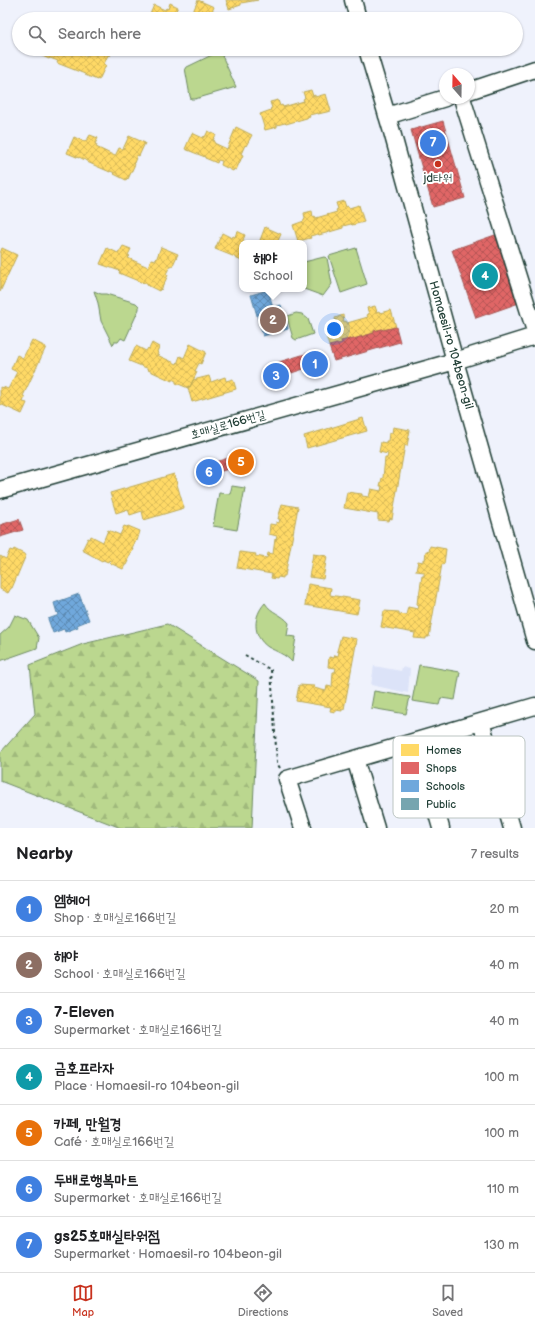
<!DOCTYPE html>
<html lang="en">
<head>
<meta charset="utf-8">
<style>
  :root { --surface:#fff; --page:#f2f2f2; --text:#202124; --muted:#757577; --line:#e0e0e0; --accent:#c8321e }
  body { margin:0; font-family:"Balsamiq Sans","Poor Story",sans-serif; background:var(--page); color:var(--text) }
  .compass { position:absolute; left:439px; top:68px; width:36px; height:36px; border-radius:50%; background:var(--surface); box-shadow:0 1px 3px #0004; rotate:340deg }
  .you { position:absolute; left:334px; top:329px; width:14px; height:14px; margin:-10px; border:3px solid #fff; border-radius:50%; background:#1a73e8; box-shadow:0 0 0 6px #1a73e833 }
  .badge { display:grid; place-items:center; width:26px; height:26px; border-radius:50%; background:var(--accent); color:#fff; font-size:13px; font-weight:700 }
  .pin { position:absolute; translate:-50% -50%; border:2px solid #fff; box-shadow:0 1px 4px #0006 }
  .popup { position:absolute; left:239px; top:240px; width:68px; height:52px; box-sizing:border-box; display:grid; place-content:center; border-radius:8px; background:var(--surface); filter:drop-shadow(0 1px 3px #0005); font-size:13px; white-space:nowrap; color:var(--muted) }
  .popup b { font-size:15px; color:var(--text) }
  .popup::after { content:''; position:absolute; left:50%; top:100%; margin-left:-8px; border:8px solid transparent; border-top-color:var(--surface) }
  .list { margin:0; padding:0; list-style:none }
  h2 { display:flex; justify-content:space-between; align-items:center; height:52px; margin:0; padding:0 16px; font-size:17px }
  h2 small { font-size:13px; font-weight:400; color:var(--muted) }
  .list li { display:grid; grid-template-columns:26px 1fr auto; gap:12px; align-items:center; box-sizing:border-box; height:56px; padding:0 16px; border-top:1px solid var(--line) }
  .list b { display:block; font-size:15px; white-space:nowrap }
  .list p { margin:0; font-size:13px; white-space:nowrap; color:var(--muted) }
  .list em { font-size:13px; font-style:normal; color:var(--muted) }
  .icon { flex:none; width:22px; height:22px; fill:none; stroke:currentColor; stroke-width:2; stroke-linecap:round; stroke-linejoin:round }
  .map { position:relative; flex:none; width:535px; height:828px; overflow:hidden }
  .search { position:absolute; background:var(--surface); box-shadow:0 1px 3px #0004; left:12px; right:12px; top:12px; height:44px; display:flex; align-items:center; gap:10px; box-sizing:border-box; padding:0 14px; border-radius:22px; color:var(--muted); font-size:15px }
  .sheet { height:444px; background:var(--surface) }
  nav { display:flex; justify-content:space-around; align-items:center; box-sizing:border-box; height:56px; border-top:1px solid var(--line); background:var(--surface); font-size:11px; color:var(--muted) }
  nav a { display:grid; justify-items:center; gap:2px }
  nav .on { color:var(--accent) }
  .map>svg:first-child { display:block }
</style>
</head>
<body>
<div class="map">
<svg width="535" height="828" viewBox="0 0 535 828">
  <defs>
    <pattern id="forest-firs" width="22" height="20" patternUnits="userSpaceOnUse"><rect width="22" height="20" fill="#bbd78f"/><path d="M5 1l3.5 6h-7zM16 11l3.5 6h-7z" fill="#a0b97c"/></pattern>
    <pattern id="homes-cross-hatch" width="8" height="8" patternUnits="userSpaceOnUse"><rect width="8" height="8" fill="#ffd966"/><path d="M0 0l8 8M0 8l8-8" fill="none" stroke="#dabb59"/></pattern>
    <pattern id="shops-cross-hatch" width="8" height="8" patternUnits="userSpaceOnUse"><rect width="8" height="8" fill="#e06666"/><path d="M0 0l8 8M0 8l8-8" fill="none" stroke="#b55555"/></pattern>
    <pattern id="schools-cross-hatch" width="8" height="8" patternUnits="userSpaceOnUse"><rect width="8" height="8" fill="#6fa8dc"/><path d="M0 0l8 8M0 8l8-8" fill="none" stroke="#5b8ab3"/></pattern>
    <pattern id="public-cross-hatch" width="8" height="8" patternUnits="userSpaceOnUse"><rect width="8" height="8" fill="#76a5af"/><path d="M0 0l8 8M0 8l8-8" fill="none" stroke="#60888f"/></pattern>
  </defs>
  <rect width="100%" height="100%" fill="#eff2fc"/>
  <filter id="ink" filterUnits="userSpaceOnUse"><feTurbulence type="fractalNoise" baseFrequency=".025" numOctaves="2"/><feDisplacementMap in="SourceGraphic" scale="8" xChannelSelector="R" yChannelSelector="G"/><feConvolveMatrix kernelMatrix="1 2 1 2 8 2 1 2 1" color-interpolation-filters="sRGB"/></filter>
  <g filter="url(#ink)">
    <path fill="#dce3f8" d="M374,666L401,671L402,667L410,669L408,693L371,685Z"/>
    <path fill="url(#forest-firs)" stroke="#6d8a62" d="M167,624L259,681L252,828H121L0,781V753L35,714L30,665L83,644Z"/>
    <path fill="#bbd78f" stroke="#6d8a62" d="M220,51L236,87L195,99H191L190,96L185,68Z
      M356,248L367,284L341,293L329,256Z
      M324,257L327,258L332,284L323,296L304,289V262Z
      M94,291L101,294H106L136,303L139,306V309L125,340L121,338L118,342H114L113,345L101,321L98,303Z
      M296,313L302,314L308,319L313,334L296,340L293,338L287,318L288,316Z
      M232,486L245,488L237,530L213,526L219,493L230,494Z
      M265,603C271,613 282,614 289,623L287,636L296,637L292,662C285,654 277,652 268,647C252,636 253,616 265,603Z
      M15,615L28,620L39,638L37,648L0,661V635L9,627Z
      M419,665L460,672L455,700L441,698L439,705L412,701Z
      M374,691L410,697L406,714L371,708Z"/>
    <path fill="url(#homes-cross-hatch)" stroke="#bcaa57" d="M198,0L214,7L209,18L190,19Z
      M226,0H258L241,3V5L229,9Z
      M170,3L178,7L175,12L177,13L176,15L185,19H148L154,5L165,10L166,8L168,9Z
      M40,49H69L86,56L89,49L93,50L94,49H113L110,56L108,55L104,64L106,65L99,80L97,79V80L85,75V74L57,63L58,61L50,58L49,59L38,54Z
      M311,90L313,96L315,95V97L326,94L331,111L318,114V113L309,115L310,117L286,124L285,123L277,125V127L265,130L260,114L271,110L270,109L272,108L270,102L278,100L280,106L282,105L283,107L304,101L303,99L305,98L303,92Z
      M236,127L252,135L246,146L245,145L241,154L243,155L236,170L234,169L233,171L221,165L222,161L218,160L217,163L205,158V157L185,149L192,133L203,138L204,136L205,137L208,131L216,135L213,140L215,141L214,143L227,149Z
      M90,135L98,138L95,144L97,145L96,147L115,156L119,148L123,149L129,136L145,143L139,156L137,155L134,163L135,164L128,179L127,178L126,180L114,174L115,173L110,171V172L87,162V161L79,157V158L67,153L74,137L85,142L86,140H87Z
      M344,201L346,207L348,206L349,208L359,205L364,222L352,225L351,224L343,226V228L319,235L318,234L310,236L311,238L298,241L293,225L304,221V220L305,219L304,213L312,211L313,217L315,216L316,218L337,212L336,210L338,209L336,203Z
      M265,227L281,234L277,243H259Z
      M237,231L245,235L243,240L244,241V243H242V261L235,258V257L215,249L222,233L232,238L233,236L235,237Z
      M123,246L131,249L128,255L130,256L128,258L148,267L151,259L156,260L161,247L178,254L172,267L170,266L166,274L168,275L161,290L160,289L159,291L147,285V284L143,282V283L119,273L120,271L100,264L107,248L118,253L119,251H120Z
      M2,248L17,255L0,292V253Z
      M375,306L377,312L379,311L380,313L391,310L396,327L383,330L382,329L374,331V333L350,340V339L341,341L342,343L329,346L324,329L335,326V324H336L335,318L343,315L344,322L346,321L347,323L368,317L367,315L369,314L367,308Z
      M32,340L46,347L23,396L25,397L23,402L27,403L22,414L0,404V387L2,388L3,387L8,389L17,372L11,369L17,355L23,358Z
      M152,343L159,347L157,352L158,353L157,355L177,364L180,356L184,358L190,344L206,352L201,364L199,363L195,371L197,372L190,387L188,386V388L176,383V381L172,379V381L148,370L149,369L129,361L136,346L146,351L148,348L149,349Z
      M209,376L211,382L225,377L226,381L233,379L236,389L192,402L188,388V386L190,387L193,380Z
      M363,418L367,431L307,448L304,436Z
      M393,427L410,430L407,446L405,445L392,519L390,518L389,521L378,520V514L344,508L347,492L362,494V496L369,497L371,489L381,491L382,486H380L382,478H383L385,458H387L388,454L379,452L381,442L386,443V441H388L389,433H392Z
      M174,474L184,508L144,520L142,511L130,515L128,509L116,513L110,493Z
      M282,504L298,507L285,576H283V578L278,577L277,579L271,578L272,574L237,568L240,552L256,554L255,556L267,558L268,553L273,554L275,539L276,540L277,536L269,534L270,524L276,525V522L279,523L280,519H278Z
      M124,526L127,527L128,526L140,531L137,541L136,540L132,548L133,549L127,561H128L126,565H125L123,569L110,563L111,562L109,560L108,562L103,560L102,561L82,550L88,538L90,539L91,536L103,542L108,530L120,535Z
      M430,546L446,549L444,564H442L429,637H426V639L414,638L415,633L381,627L384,611L399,612V614L406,615L408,607L418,609L419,605L417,604L418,596H419L422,576H424V572L416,571L418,561L423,562V559L425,560L426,551L429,552Z
      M14,549L26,555L12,588H11L8,593L0,589V556L6,559L10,550L13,551Z
      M313,554L327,556L323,579L309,577Z
      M308,584L331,588L330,595L360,600L357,614L305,605Z
      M341,636L357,639L344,709H342V711L336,710V712L330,711L331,707L296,701L299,685L314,686V688L326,691L327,686L332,687L333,672H335L336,668L328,667L329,657L334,658L335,655L338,656L339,652L337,651Z"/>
    <path fill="url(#shops-cross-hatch)" stroke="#a65a57" d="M443,121L465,198L433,207L411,130Z
      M495,235L519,303L476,318L452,250Z
      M396,327L400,342L334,361L329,346L342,343L341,341L350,339V340L374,333V331L382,329L383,330Z
      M315,351L319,364L273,379L269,365Z
      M242,454L245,464L202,477L198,467Z
      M19,519L23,530L0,537V525Z"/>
    <path fill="url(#schools-cross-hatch)" stroke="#5788aa" d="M268,290L273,307L281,305L288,329L263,336L251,295Z
      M79,594L89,620L77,625L78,627L65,632L64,629L53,633L48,619L59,615L58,612L57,613L54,603Z"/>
    <path fill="url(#public-cross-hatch)" stroke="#5c868a" d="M258,49H278L259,55Z"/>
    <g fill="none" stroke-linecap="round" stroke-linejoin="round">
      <defs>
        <path id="minor" d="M353,0L358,19
          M367,49L392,132L455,361L535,641
          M469,91L535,69
          M462,98L535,331
          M387,116L445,98
          M0,490L455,361L535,336
          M481,722L512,828
          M416,741L441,828
          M355,759L376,828
          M303,828L287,779L535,706"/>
      </defs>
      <use href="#minor" stroke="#1f3d34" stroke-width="19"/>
      <path stroke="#1f3d34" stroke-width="2" stroke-dasharray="3 3" stroke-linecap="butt" d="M245,655L271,670L277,763L280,768"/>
      <use href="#minor" stroke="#fff" stroke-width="16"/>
    </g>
  </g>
  <circle fill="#c8321e" stroke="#fff" stroke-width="1.5" cx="438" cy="164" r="4"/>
  <g text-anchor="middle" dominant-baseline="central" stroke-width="4" stroke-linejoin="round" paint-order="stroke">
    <g font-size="12" fill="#1f3d34" stroke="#fff">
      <text x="438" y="178">jd타워</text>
    </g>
    <g font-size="12" fill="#1f3d34" stroke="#fff">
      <text transform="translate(451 345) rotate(74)">Homaesil-ro 104beon-gil</text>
      <text transform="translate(228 425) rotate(-16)">호매실로166번길</text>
    </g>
  </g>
  <rect x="393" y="736" width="132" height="82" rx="6" fill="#fff" stroke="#bcc5c2" stroke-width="1"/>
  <rect x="401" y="744" width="18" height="12" fill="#ffd966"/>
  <rect x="401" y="762" width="18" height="12" fill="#e06666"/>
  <rect x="401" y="780" width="18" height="12" fill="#6fa8dc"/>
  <rect x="401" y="798" width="18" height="12" fill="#76a5af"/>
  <g font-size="11" fill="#1f3d34">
    <text x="426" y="754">Homes</text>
    <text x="426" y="772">Shops</text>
    <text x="426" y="790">Schools</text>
    <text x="426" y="808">Public</text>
  </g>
</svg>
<svg class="compass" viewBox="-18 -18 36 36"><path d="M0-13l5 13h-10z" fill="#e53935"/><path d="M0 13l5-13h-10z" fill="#757577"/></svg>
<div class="you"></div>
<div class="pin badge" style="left:315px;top:364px;background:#3f7fe0">1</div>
<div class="pin badge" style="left:273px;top:320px;background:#8d6e63">2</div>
<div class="popup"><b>해야</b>School</div>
<div class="pin badge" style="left:276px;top:376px;background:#3f7fe0">3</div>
<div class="pin badge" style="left:485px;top:276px;background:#0f9aa8">4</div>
<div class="pin badge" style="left:241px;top:462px;background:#e8710a">5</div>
<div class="pin badge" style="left:209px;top:472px;background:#3f7fe0">6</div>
<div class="pin badge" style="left:433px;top:143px;background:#3f7fe0">7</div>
<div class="search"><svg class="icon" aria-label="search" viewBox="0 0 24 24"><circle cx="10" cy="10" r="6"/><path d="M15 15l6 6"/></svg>Search here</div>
</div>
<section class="sheet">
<h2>Nearby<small>7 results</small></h2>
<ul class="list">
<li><span class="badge" style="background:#3f7fe0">1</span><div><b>엠헤어</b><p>Shop · 호매실로166번길</p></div><em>20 m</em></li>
<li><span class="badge" style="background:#8d6e63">2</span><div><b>해야</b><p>School · 호매실로166번길</p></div><em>40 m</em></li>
<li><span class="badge" style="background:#3f7fe0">3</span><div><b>7-Eleven</b><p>Supermarket · 호매실로166번길</p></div><em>40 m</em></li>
<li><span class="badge" style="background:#0f9aa8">4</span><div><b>금호프라자</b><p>Place · Homaesil-ro 104beon-gil</p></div><em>100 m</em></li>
<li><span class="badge" style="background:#e8710a">5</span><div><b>카페, 만월경</b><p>Café · 호매실로166번길</p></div><em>100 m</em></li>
<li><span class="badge" style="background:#3f7fe0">6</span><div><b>두배로행복마트</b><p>Supermarket · 호매실로166번길</p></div><em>110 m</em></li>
<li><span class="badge" style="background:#3f7fe0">7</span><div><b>gs25호매실타워점</b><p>Supermarket · Homaesil-ro 104beon-gil</p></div><em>130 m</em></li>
</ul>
</section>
<nav>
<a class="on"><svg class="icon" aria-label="map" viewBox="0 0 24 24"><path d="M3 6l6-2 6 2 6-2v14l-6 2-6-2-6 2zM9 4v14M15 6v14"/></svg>Map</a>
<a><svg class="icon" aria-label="directions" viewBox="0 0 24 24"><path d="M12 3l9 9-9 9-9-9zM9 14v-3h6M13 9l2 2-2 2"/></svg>Directions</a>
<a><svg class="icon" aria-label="saved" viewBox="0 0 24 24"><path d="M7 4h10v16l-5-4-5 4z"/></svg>Saved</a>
</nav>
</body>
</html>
